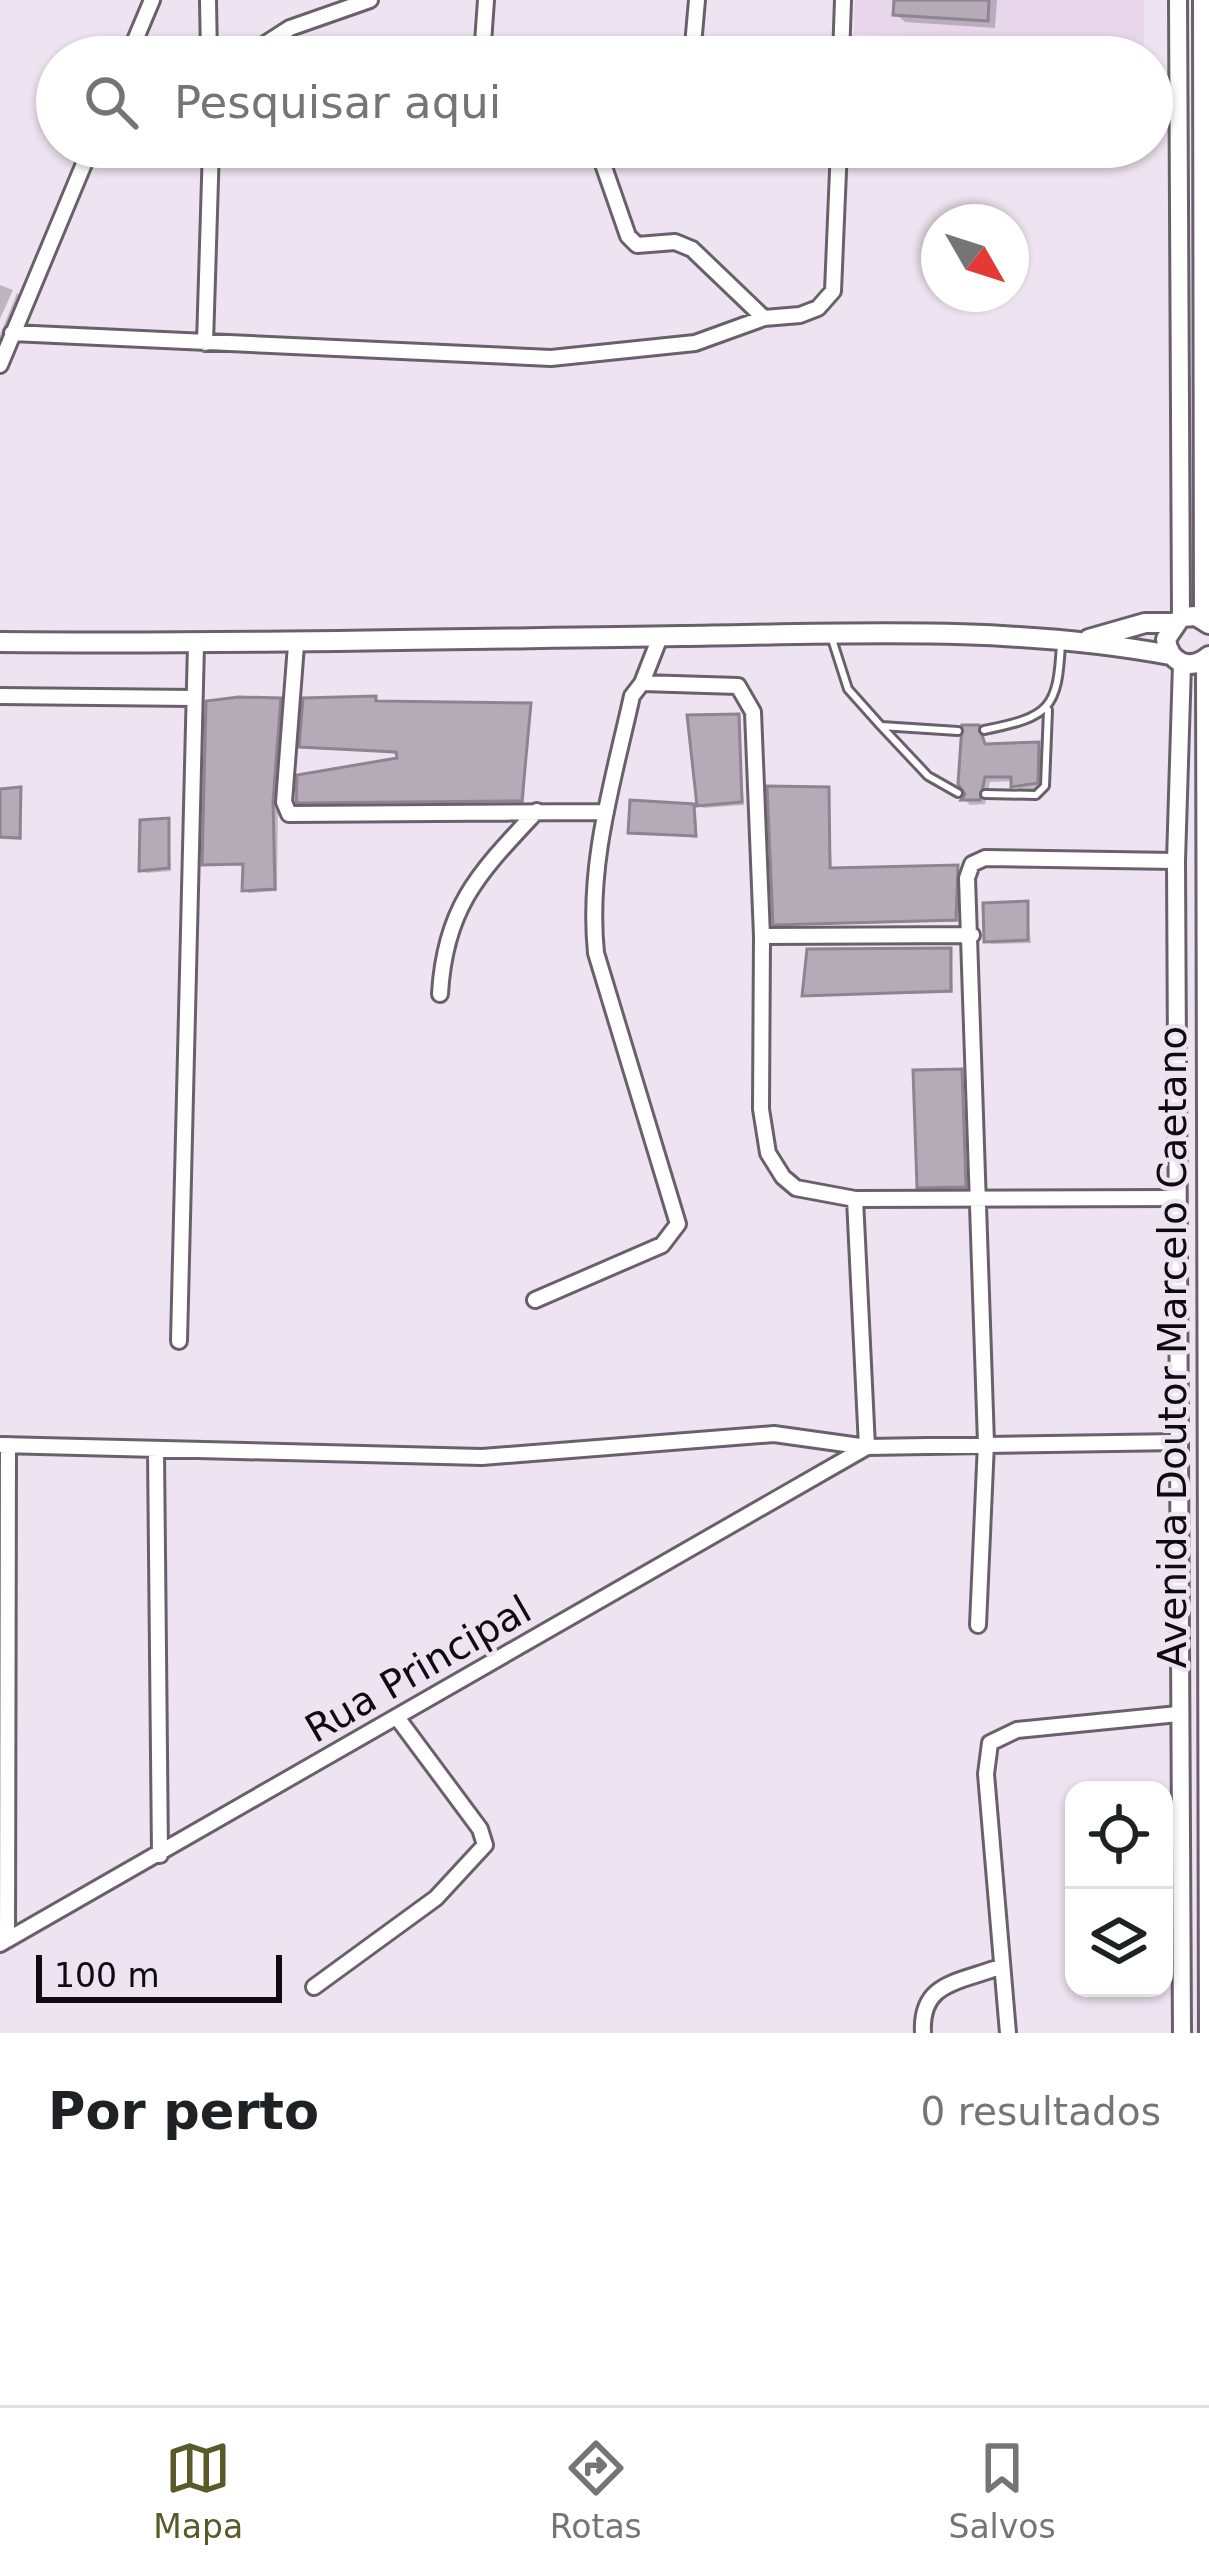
<!DOCTYPE html>
<html lang="pt">
<head>
<meta charset="utf-8">
<style>
  :root { --surface:#fff; --page:#f6f6f6; --text:#202124; --muted:#757577; --line:#e0e0e0; --accent:#595a28 }
  body { margin:0; font-family:"DejaVu Sans",sans-serif; background:var(--page); color:var(--text) }
  .controls { position:absolute; right:36px; bottom:36px; display:grid; overflow:hidden; border-radius:24px; box-shadow:0 3px 9px #0004 }
  .controls button { width:108px; height:108px; display:grid; place-items:center; padding:0; border:0; border-bottom:3px solid var(--line); background:var(--surface); color:var(--text); font:60px sans-serif }
  .compass { position:absolute; left:921px; top:204px; width:108px; height:108px; border-radius:50%; background:var(--surface); box-shadow:0 3px 9px #0004; rotate:129deg }
  .scale { position:absolute; left:36px; bottom:30px; width:246px; box-sizing:border-box; padding-left:12px; border:6px solid #0e0a0f; border-top:0; font-size:33px; line-height:42px; white-space:nowrap; color:#0e0a0f; -webkit-text-stroke:9px #eee3f0; paint-order:stroke }
  .list { margin:0; padding:0; list-style:none }
  h2 { display:flex; justify-content:space-between; align-items:center; height:156px; margin:0; padding:0 48px; font-size:51px }
  h2 small { font-size:39px; font-weight:400; color:var(--muted) }
  .icon { flex:none; width:66px; height:66px; fill:none; stroke:currentColor; stroke-width:2; stroke-linecap:round; stroke-linejoin:round }
  .map { position:relative; flex:none; width:1209px; height:2033px; overflow:hidden }
  .search { position:absolute; background:var(--surface); box-shadow:0 3px 9px #0004; left:36px; right:36px; top:36px; height:132px; display:flex; align-items:center; gap:30px; box-sizing:border-box; padding:0 42px; border-radius:66px; color:var(--muted); font-size:45px }
  .sheet { height:372px; background:var(--surface) }
  nav { display:flex; justify-content:space-around; align-items:center; box-sizing:border-box; height:168px; border-top:3px solid var(--line); background:var(--surface); font-size:33px; color:var(--muted) }
  nav a { display:grid; justify-items:center; gap:6px }
  nav .on { color:var(--accent) }
  .map>svg:first-child { display:block }
</style>
</head>
<body>
<div class="map">
<svg width="1209" height="2033" viewBox="0 0 1209 2033">
  <rect width="100%" height="100%" fill="#eee3f0"/>
  <path fill="#e8d7eb" d="M855,0H1144V45L854,34Z"/>
  <path fill="#0003" d="M897,0H997L995,28L905,22L896,14Z
    M0,285L13,290L0,319Z
    M17,293L22,298L0,355V335Z
    M279,701L277,891L248,893L246,866L205,863Z
    M529,706L524,803L302,802L400,760L399,754L303,746Z
    M738,717L744,805L703,808L700,804Z
    M978,728L988,746L1037,745L1043,750L1042,788L1020,792L1014,781L990,782L985,804L970,805L965,800Z
    M20,790L22,840L0,839V792Z
    M828,790L832,871L957,868L959,922L776,923Z
    M692,807L697,838L631,832Z
    M168,822L171,871L146,873L142,870Z
    M1026,904L1031,943L991,944L987,941Z
    M950,951L953,993L805,995Z
    M961,1072L968,1190H923L920,1186Z"/>
  <path fill="#b5abb7" stroke="#8e8490" stroke-width="3" d="M894,0H989L988,21L893,15Z
    M376,696V701L531,703L522,801L296,803L297,775L397,758L396,752L299,747L303,698Z
    M239,697L281,698L273,801L275,889L242,891L243,864L202,865L206,701Z
    M739,714L742,802L697,806L687,715Z
    M962,725H979L985,744L1039,742L1038,783L1011,787V777H985L980,800H961L965,794L958,784Z
    M767,786L829,787L830,868L958,865L956,920L773,925Z
    M21,787L20,838L0,837V789Z
    M630,800L694,804L696,836L628,833Z
    M169,818V868L139,871L140,820Z
    M1028,901V940L984,942L983,903Z
    M951,948V991L802,996L807,949Z
    M962,1069L966,1187L917,1188L913,1070Z"/>
  <g fill="none" stroke-linecap="round" stroke-linejoin="round">
    <defs>
      <path id="service" d="M831,636L848,689L881,726L958,731
        M881,726L928,776L958,793
        M984,730C1050,717 1058,709 1061,642
        M985,794L1036,795L1045,786L1048,710"/>
      <path id="minor" d="M208,0L209,57
        M128,57L152,0
        M245,57L290,28L370,0
        M482,57L486,0
        M692,57L697,0
        M841,57L843,0
        M597,147L628,236L637,245L675,242L692,249L764,318
        M211,151L263,147
        M12,333L551,358L695,343L764,318L800,315L818,308L833,291L839,147
        M205,343L211,147
        M0,365L91,147
        M660,637L642,683L738,686L753,712L762,936L761,1109L768,1153L783,1177L796,1188L855,1199L1178,1198
        M296,645L284,802L289,814L606,812
        M0,696L194,698
        M762,936L972,935
        M440,994C445,906 480,872 537,811
        M535,1300L662,1245L678,1224L596,953C587,864 613,782 632,696L642,683
        M179,1341L196,644
        M0,1445L482,1457L774,1434L867,1447L1180,1442
        M156,1451L160,1855
        M978,1625L986,1443L967,878L972,864L985,858L1176,861
        M7,1940L8,1445
        M0,1944L867,1447L855,1199
        M314,1987L436,1898L485,1845L480,1829L399,1720
        M923,2033C920,1982 958,1983 999,1967
        M1008,2033L986,1774L990,1743L1017,1730L1178,1714"/>
      <path id="tertiary" d="M1178,0L1181,617
        M1202,0L1203,619
        M1205,660L1208,2033
        M1182,2033L1176,861L1182,664"/>
      <path id="secondary" d="M1209,624L1196,616L1181,617L1166,639C1169,663 1190,672 1209,656
        M1089,639L1145,623H1173
        M0,642C227,644 454,639 681,636C844,634 1010,625 1170,655"/>
    </defs>
    <use href="#service" stroke="#6a606c" stroke-width="12"/>
    <use href="#minor" stroke="#6a606c" stroke-width="20"/>
    <use href="#tertiary" stroke="#6a606c" stroke-width="22"/>
    <use href="#secondary" stroke="#6a606c" stroke-width="24"/>
    <use href="#service" stroke="#fff" stroke-width="6"/>
    <use href="#minor" stroke="#fff" stroke-width="14"/>
    <use href="#tertiary" stroke="#fff" stroke-width="16"/>
    <use href="#secondary" stroke="#fff" stroke-width="18"/>
  </g>
  <g text-anchor="middle" dominant-baseline="central" stroke-width="9" stroke-linejoin="round" paint-order="stroke">
    <g font-size="39" fill="#0e0a0f" stroke="#eee3f0">
      <text transform="translate(1172 1347) rotate(-90)">Avenida Doutor Marcelo Caetano</text>
      <text transform="translate(418 1669) rotate(-30)">Rua Principal</text>
    </g>
  </g>
</svg>
<div class="controls">
<button><svg class="icon" aria-label="locate" viewBox="0 0 24 24"><circle cx="12" cy="12" r="6"/><path d="M12 2v4M12 18v4M2 12h4M18 12h4"/></svg></button>
<button><svg class="icon" aria-label="layers" viewBox="0 0 24 24"><path d="M12 4l9 5-9 5-9-5zM3 14l9 5 9-5"/></svg></button>
</div>
<svg class="compass" viewBox="-18 -18 36 36"><path d="M0-13l5 13h-10z" fill="#e53935"/><path d="M0 13l5-13h-10z" fill="#757577"/></svg>
<div class="scale">100 m</div>
<div class="search"><svg class="icon" aria-label="search" viewBox="0 0 24 24"><circle cx="10" cy="10" r="6"/><path d="M15 15l6 6"/></svg>Pesquisar aqui</div>
</div>
<section class="sheet">
<h2>Por perto<small>0 resultados</small></h2>
<ul class="list">
</ul>
</section>
<nav>
<a class="on"><svg class="icon" aria-label="map" viewBox="0 0 24 24"><path d="M3 6l6-2 6 2 6-2v14l-6 2-6-2-6 2zM9 4v14M15 6v14"/></svg>Mapa</a>
<a><svg class="icon" aria-label="directions" viewBox="0 0 24 24"><path d="M12 3l9 9-9 9-9-9zM9 14v-3h6M13 9l2 2-2 2"/></svg>Rotas</a>
<a><svg class="icon" aria-label="saved" viewBox="0 0 24 24"><path d="M7 4h10v16l-5-4-5 4z"/></svg>Salvos</a>
</nav>
</body>
</html>
